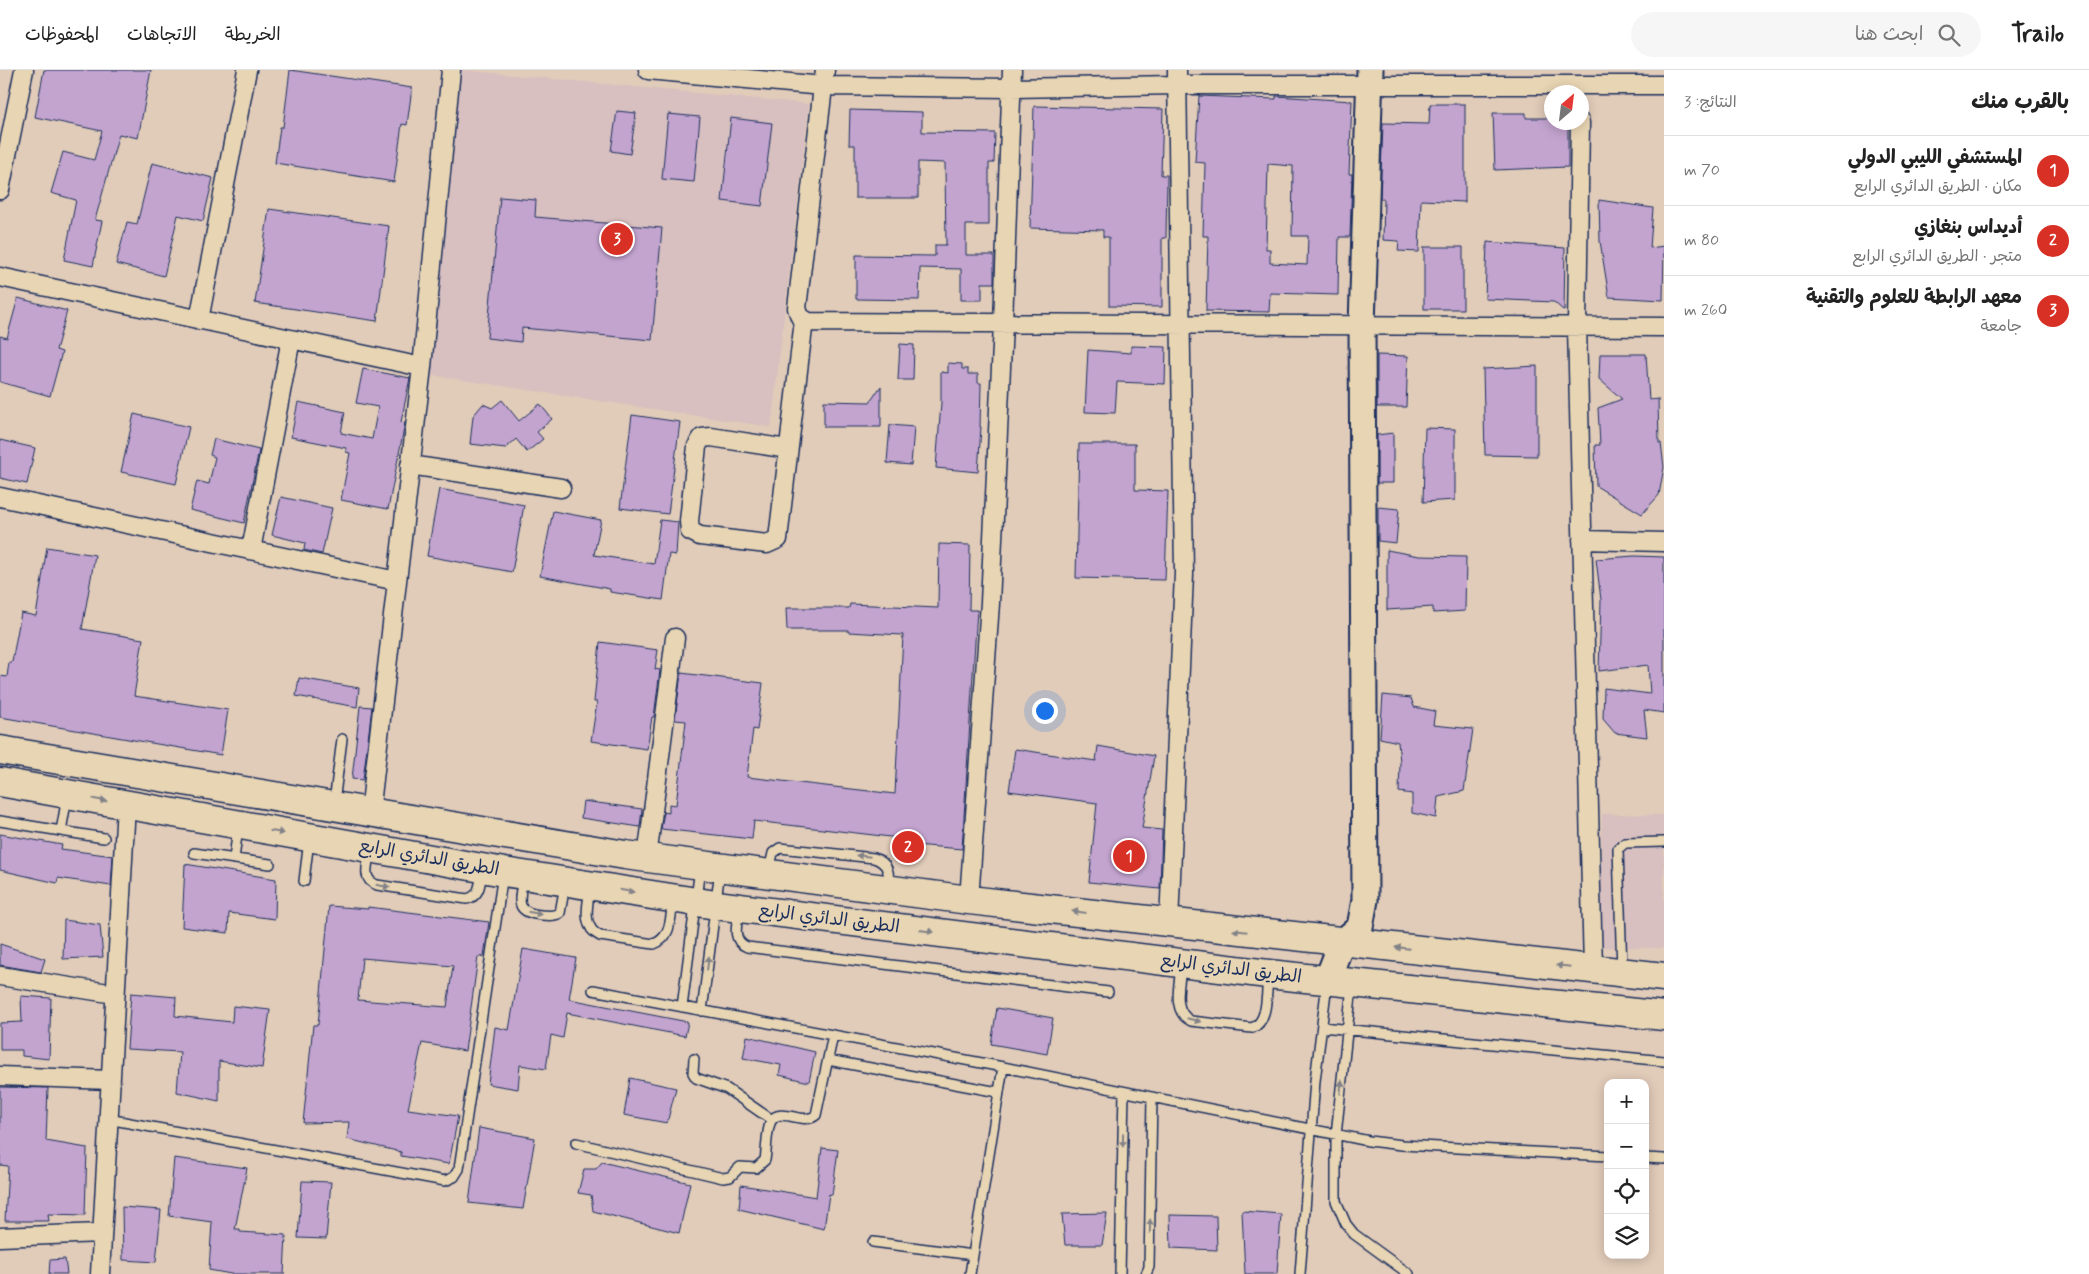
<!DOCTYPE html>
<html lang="ar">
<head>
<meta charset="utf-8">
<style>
  :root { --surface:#fff; --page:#f6f6f6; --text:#222; --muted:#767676; --line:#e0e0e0; --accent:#d93025 }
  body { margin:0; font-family:Mynerve,"Playpen Sans Arabic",sans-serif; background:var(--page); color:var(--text); direction:rtl }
  .controls { position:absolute; right:15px; bottom:15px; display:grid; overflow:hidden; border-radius:10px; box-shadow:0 2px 12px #0003 }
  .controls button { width:45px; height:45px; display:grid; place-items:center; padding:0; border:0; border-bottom:1px solid var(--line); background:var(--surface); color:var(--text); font:25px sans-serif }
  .compass { position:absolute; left:1544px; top:15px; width:45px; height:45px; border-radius:50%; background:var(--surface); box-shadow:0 2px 12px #0003; rotate:28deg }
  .you { position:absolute; left:1044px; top:640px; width:18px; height:18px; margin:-12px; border:4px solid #fff; border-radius:50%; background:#1a73e8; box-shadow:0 0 0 8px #1a73e833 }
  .badge { display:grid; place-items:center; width:32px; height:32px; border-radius:50%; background:var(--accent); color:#fff; font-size:16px; font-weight:700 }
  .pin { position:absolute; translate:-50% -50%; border:2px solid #fff; box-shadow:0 1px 5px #0006 }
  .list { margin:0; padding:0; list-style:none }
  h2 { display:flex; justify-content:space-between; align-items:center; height:65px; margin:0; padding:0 20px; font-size:21px }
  h2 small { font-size:16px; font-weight:400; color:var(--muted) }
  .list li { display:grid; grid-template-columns:32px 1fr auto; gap:15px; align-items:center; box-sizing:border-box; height:70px; padding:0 20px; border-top:1px solid var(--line) }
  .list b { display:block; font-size:19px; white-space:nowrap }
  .list p { margin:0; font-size:16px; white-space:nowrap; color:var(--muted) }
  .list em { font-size:16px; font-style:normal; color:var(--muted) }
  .icon { flex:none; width:28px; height:28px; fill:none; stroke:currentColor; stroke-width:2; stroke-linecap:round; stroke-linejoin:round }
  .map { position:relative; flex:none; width:1664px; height:1204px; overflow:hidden; direction:ltr }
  header { display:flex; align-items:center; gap:30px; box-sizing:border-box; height:70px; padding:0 25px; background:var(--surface); border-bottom:1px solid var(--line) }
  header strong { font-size:24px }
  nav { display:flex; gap:28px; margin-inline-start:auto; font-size:18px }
  .search { width:350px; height:45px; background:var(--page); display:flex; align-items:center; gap:12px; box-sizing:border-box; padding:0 18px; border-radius:28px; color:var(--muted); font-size:19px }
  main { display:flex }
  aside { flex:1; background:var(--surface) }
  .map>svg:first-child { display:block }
</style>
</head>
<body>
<header>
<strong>Trailo</strong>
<div class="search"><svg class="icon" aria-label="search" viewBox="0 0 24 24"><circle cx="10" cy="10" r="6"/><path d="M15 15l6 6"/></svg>ابحث هنا</div>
<nav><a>الخريطة</a><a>الاتجاهات</a><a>المحفوظات</a></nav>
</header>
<main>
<aside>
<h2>بالقرب منك<small>النتائج: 3</small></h2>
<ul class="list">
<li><span class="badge">1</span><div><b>المستشفي الليبي الدولي</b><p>مكان · الطريق الدائري الرابع</p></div><em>70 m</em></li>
<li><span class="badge">2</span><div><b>أديداس بنغازي</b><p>متجر · الطريق الدائري الرابع</p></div><em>80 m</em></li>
<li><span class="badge">3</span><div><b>معهد الرابطة للعلوم والتقنية</b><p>جامعة</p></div><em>260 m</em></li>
</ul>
</aside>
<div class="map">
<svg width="1664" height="1204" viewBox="0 0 1664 1204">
  <rect width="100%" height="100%" fill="#e1cbb9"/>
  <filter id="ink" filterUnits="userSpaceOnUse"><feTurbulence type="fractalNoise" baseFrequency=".02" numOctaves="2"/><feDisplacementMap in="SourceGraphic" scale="10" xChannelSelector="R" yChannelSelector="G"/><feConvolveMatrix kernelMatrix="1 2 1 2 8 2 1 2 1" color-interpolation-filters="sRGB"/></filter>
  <g filter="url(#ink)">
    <path fill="#d8bfc0" d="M461,0L809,34L771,357L424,304Z
      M1602,744L1664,745V878L1600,877Z"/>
    <path fill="#c3a4cf" stroke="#1b2f5e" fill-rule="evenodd" d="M44,0H151L138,68L119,64L95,150L102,151L93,196L64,190L76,130L51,123L63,82L94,90L102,61L35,47Z
      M290,0L412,18L407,55L402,54L394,112L275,93L280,57H283Z
      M1199,26L1276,29V26L1352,31L1349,104H1352L1350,167H1339L1338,225L1270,223L1269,242L1206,241L1208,166H1203L1205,93L1195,92ZM1268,94L1293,96L1292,166H1308L1307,195L1270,193V179H1266Z
      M1430,34H1465V132L1421,130L1419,182L1398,181L1399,171L1383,170L1384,129H1380L1383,53L1429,54Z
      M1034,36L1163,39L1161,105H1167L1166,168H1162V237L1109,236V167H1103V160L1030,158Z
      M850,40L922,42V62L995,63L994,93H989V155H966V185H994V213H982V230H961V199L920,198L919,230L856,229V185L935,186V175H946L945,93L918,92V128H855V75H849Z
      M617,41L636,43L630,84L611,81Z
      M1493,43H1526V48H1552V52H1568V97L1495,100Z
      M668,44L700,47L694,112L662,109Z
      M731,48L772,53L762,136L722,131Z
      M152,93L213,108L203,151L178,145L164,206L116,194L127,152L137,154Z
      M500,127L536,130L535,147L662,158L652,270L522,258L521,272L487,268Z
      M1599,130L1653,138L1650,178L1664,176L1663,230L1609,227L1600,171Z
      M269,139L389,156L377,251L255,233Z
      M1487,172L1565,178L1564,241L1554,232L1485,229Z
      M1424,177H1463V239H1424Z
      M18,228L67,241L56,280L62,282L50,326L0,312V266L7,268Z
      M900,274L914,275L913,310H898Z
      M1131,276L1166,277L1165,314L1117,312L1115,343L1085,342L1088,280L1131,283Z
      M1600,284H1646L1649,330L1658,329L1659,373H1661L1664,397L1659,425L1642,444L1596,416L1595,375H1600L1598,338L1622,329L1599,309Z
      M1377,285L1408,286L1406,337H1377Z
      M948,293L962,294V299H968V304H978V313H981L980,357H981L978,402L936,398L941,333V302L948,303Z
      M1537,296V386L1485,385L1483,299Z
      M363,299L410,308L401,352L405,353L388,439L341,430L350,383L346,382V378L291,367L298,332L345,342L341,363L372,369L378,337L356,333Z
      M881,316V357H824V331L870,332Z
      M502,330L519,351L540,334L552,349L537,362L543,369L527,382L516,369L506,378L470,374L473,346L483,334L492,338Z
      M134,344L189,357L176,414L121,402Z
      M632,345L680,352L668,444L620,438Z
      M890,355L914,357L911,395L887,393Z
      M1425,358L1455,359V430L1423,432Z
      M1393,363V413H1377V365Z
      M214,369L259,380L244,453L190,440L197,411L209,414L215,387L210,385Z
      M0,370L35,378L27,414L0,408Z
      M1079,374H1135V420L1168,421L1165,510L1076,508Z
      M439,419L524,435L512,502L427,486Z
      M281,427L332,438L322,484L304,480L305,473L272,465Z
      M1378,437L1399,439L1396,473L1378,471Z
      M553,441L601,450L594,485L654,494L660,450L678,452L676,485L669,484L663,530L610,522V519L540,506Z
      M939,474L970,475L969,540H977L962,779L915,775L916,770L754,751L752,769L661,759L664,742L669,743V734L676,735L686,651L675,650L681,603L763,613L757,660L753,659L747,707L895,724L903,565L848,562V560H787L786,538H849L850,534L938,538Z
      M47,477L95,485L82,559L143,569L134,626L228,640L221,685L0,647V606L7,607L9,592H12L21,543L36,546Z
      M1387,480L1419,486L1466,487L1465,541L1433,543V537L1387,540Z
      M1634,486L1664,487V643L1644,640L1647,667L1615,663L1603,649L1604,618L1650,624L1648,595L1599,601L1601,530L1596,489Z
      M600,572L658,580L655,599L660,600L654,647H652L647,679L591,671L597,632H594Z
      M299,608L359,618L357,637L296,626Z
      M1383,625L1411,628L1414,637L1435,641L1433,655L1473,659L1464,721L1438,727L1436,748L1412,743V724L1399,722L1400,692L1398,672L1380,668Z
      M360,636L372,637L363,710L352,709Z
      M1098,676L1154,686L1142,758L1162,760L1160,819L1089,812L1097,733L1009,721L1015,679L1096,691Z
      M583,731L642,739L640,757L581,748Z
      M0,764L62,775L61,779L113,786L111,816L58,808L57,813L0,800Z
      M185,794L276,809L275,849L229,843L228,863L182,857Z
      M329,836L368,839V837L489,852L484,886L478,887L465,981L422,973L408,1039L458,1046L449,1094L401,1086V1082L347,1069L349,1052L303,1053L313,955H318ZM362,888L453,896L447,937L358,930Z
      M64,850L100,855L103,887L63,889Z
      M0,874L45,889L41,902L0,895Z
      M523,879L576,888L569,929L688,952L685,966L567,943L563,968L551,965L546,999L520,995L518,1019L488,1014L495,957L509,960Z
      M131,923L176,927L175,946L232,952L233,936L270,940L262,998L219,991V1031L177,1022L180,982L127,979Z
      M21,926L51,928L49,989L22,986V980H0V953L22,952Z
      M997,938L1053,948L1047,984L991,974Z
      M747,966L815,982L809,1012L779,1005L781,995L743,988Z
      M630,1008L676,1018L667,1053L624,1045Z
      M0,1017L48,1018L46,1071L87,1078L85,1145L48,1144L49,1151H5L8,1096L0,1095Z
      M479,1058L535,1068L523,1139L469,1133Z
      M822,1078L838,1080L832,1125L829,1124L824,1159L739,1139L741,1115L816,1127Z
      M174,1088L247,1098L235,1159H240V1162L286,1165L284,1204H231L209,1200L212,1152L169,1146Z
      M602,1092L690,1113L679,1163L593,1141L591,1125L578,1123L584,1099H596Z
      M302,1111L331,1112L326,1169L298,1168Z
      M122,1137L161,1140L156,1192L123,1190Z
      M1242,1141L1281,1144L1277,1204H1245Z
      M1107,1143L1102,1175H1065L1062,1144Z
      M1170,1145L1216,1146L1217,1180L1171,1178Z
      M65,1189L67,1204H49L50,1190Z"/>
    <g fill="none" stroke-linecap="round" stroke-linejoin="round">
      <defs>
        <path id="lane" d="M334,733L342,669
          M0,751L104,768
          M61,761L67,727
          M370,781C368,794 361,810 377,815L467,829C481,826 480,812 482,800
          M194,783L270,794
          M234,789L238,757
          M769,801L773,783L780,778L874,788C888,793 890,802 888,816
          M523,807C520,830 513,842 541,845C548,845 554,847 560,843L565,815
          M304,811L309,770
          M590,818C588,835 581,857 600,866L654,874C672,867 670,848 673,831
          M739,840C737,854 731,871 747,877L1108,922
          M1181,896C1180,914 1171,941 1191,951L1252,958C1269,952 1266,922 1268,907
          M1622,900L1618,779L1625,773L1664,772
          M1352,916L1336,1065V1131L1346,1154L1354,1164L1409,1204
          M593,920L1003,997L1369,1071L1402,1075L1608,1086
          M682,937L700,798
          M702,941L720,800
          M1322,957L1664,991
          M694,989L693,1003L696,1008L727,1019L772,1050
          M828,990L998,1022
          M108,1049L445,1111L454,1107L459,1099L503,804
          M576,1073L723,1108L730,1107L740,1097L756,1098L765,1090C767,1079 766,1061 771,1051C780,1036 804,1056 816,1045L833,965
          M1645,1088L1664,1089
          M873,1172L973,1185
          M970,1204L1003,997
          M1120,1204L1124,1022
          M1146,1204L1149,1197L1152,1027
          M1300,1204L1315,1011L1327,913"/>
        <path id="street" d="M648,0L823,16L1012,18L1177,15H1664
          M825,0L797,238L800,247L808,252L1664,257
          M1580,52L1577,257L1593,899
          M0,120L24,0
          M0,207L422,297
          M199,250L247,0
          M788,379L711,367L702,368L697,376L689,451L690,461L700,466L767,474L778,469L804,250
          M410,395L561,418
          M0,427L397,511
          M1582,470L1664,472
          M251,480L291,269
          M370,743L422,297L451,0
          M647,788L675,568
          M969,830L990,533L1003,254L1012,0
          M1169,853L1184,504L1177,0
          M0,906L115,924
          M0,1006L110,1010
          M0,1167L101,1163
          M100,1204L126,735"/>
        <path id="secondary" d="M1327,910L1342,872L1360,857L1365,830L1362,256L1370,0"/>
        <path id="primary" d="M0,680L625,785L969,830L1664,907
          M0,712L504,802L716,835L1268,904L1664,946"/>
      </defs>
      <use href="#lane" stroke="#1b2f5e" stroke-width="12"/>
      <use href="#street" stroke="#1b2f5e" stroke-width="21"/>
      <use href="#secondary" stroke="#1b2f5e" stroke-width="29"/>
      <use href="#primary" stroke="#1b2f5e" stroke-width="31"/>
      <use href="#lane" stroke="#e8d5b3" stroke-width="9"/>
      <use href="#street" stroke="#e8d5b3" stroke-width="18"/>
      <use href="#secondary" stroke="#e8d5b3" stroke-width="25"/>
      <use href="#primary" stroke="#e8d5b3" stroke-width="28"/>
    </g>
    <defs><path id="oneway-solid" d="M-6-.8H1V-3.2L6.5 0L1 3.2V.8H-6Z" transform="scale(1.25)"/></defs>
    <g fill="#828288">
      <use href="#oneway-solid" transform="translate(100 730) rotate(10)"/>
      <use href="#oneway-solid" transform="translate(277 762) rotate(10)"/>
      <use href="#oneway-solid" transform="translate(863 786) rotate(-174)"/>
      <use href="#oneway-solid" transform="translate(383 816) rotate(10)"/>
      <use href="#oneway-solid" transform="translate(627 821) rotate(9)"/>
      <use href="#oneway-solid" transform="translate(1079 842) rotate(-173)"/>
      <use href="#oneway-solid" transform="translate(535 843) rotate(10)"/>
      <use href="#oneway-solid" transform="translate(927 861) rotate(7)"/>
      <use href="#oneway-solid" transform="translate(1240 861) rotate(-174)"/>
      <use href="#oneway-solid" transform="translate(1402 878) rotate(-174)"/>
      <use href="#oneway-solid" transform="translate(708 893) rotate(-82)"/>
      <use href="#oneway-solid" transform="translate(1563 896) rotate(-174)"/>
      <use href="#oneway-solid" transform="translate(1194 950) rotate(14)"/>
      <use href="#oneway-solid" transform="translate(1341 1017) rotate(-84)"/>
      <use href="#oneway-solid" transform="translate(1123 1070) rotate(91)"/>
      <use href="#oneway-solid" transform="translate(1150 1156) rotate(-89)"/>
    </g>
  </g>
  <g text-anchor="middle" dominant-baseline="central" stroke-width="4.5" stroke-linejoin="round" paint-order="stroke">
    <g font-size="18" fill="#1b2f5e" stroke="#e8d5b3">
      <text transform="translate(429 788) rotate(10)">الطريق الدائري الرابع</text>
      <text transform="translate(829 849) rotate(7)">الطريق الدائري الرابع</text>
      <text transform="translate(1231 899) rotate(7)">الطريق الدائري الرابع</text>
    </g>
  </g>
</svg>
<div class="controls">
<button>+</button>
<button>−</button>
<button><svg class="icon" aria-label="locate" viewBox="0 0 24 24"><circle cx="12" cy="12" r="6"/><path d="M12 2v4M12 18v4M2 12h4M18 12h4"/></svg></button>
<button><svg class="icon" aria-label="layers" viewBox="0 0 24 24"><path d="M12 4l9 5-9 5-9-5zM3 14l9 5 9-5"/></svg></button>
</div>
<svg class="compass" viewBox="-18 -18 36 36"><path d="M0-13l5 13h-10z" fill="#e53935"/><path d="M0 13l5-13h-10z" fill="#767676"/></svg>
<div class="you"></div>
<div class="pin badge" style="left:1129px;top:786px">1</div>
<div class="pin badge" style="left:908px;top:777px">2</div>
<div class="pin badge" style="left:617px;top:169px">3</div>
</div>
</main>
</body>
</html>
